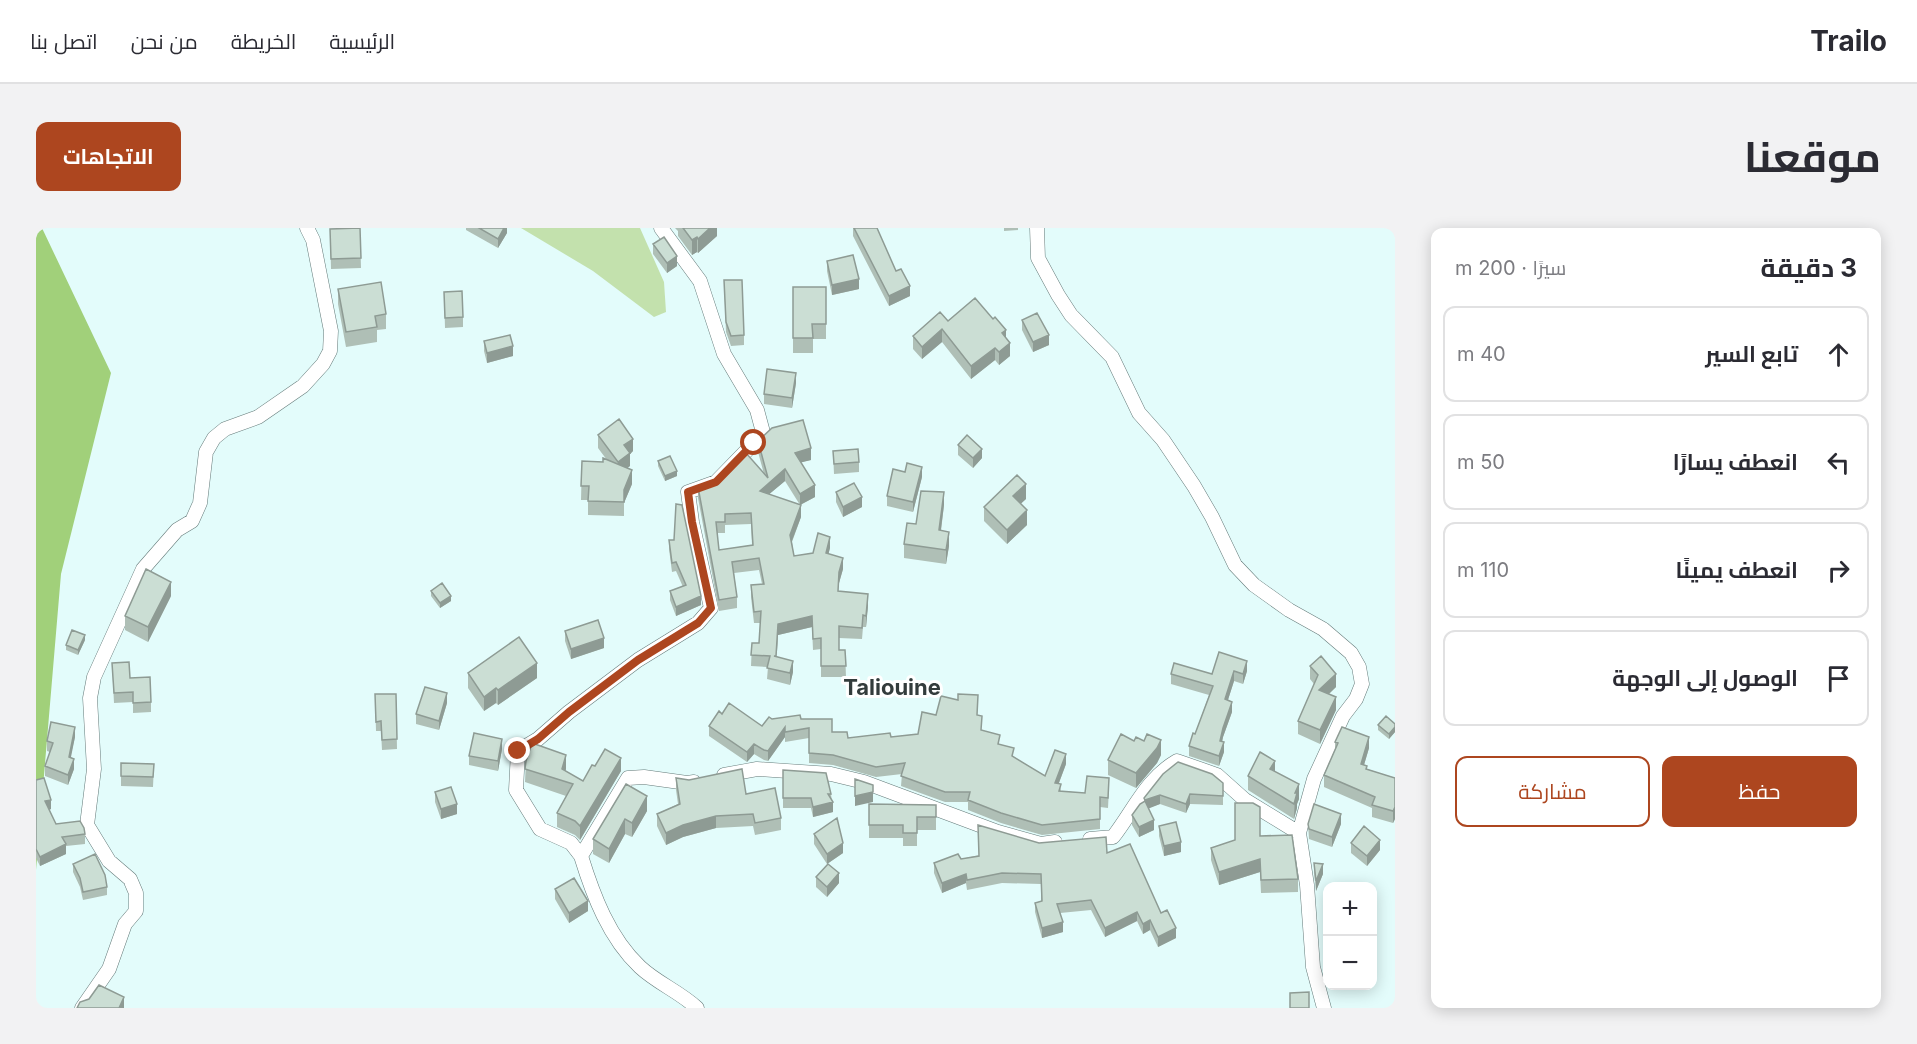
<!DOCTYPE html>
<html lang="ar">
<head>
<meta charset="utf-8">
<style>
  :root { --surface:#fff; --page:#f2f2f3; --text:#2b2b33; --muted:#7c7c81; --line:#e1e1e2; --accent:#ad461f }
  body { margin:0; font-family:Inter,Cairo,sans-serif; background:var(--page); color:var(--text); direction:rtl }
  .controls { position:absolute; right:18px; bottom:18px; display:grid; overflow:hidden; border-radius:12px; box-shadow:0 3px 15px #0003 }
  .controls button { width:54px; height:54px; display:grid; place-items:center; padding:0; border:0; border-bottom:2px solid var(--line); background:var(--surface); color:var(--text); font:30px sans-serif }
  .stop { position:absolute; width:18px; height:18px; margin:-14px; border:4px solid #ad461f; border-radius:50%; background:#fff }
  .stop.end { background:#ad461f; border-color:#fff; box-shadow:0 2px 6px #0008 }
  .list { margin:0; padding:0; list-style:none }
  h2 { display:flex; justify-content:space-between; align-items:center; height:78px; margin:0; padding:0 24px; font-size:26px }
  h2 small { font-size:20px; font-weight:400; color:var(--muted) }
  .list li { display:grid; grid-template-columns:39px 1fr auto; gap:18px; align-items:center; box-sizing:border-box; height:96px; margin:0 12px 12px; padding:0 12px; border:2px solid var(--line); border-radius:12px }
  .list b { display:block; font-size:22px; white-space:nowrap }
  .list em { font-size:20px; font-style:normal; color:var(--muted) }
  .actions { display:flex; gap:12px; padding:18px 24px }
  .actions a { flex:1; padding:14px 0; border:2px solid var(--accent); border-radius:12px; text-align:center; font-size:21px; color:var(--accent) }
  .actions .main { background:var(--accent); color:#fff }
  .icon { flex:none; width:33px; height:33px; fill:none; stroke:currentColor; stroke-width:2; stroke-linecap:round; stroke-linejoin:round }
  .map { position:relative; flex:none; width:1359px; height:780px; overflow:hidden; direction:ltr; border-radius:12px }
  header { display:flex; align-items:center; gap:36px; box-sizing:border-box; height:84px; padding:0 30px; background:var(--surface); border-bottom:2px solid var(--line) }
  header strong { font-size:28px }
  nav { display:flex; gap:33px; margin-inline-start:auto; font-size:21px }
  .intro { display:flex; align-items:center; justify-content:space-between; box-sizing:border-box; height:144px; padding:0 36px }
  h1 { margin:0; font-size:42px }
  .button { padding:15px 27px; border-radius:12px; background:var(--accent); color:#fff; font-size:21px; font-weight:700 }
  main { display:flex; gap:36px; padding:0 36px }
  aside { flex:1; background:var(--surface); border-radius:12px; box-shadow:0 3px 15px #0003 }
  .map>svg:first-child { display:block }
</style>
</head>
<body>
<header>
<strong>Trailo</strong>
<nav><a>الرئيسية</a><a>الخريطة</a><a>من نحن</a><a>اتصل بنا</a></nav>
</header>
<div class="intro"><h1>موقعنا</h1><a class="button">الاتجاهات</a></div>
<main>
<aside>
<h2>3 دقيقة<small>سيرًا · 200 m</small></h2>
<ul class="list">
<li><svg class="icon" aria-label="ahead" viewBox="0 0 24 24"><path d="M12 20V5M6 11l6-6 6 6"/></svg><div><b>تابع السير</b></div><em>40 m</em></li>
<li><svg class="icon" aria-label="left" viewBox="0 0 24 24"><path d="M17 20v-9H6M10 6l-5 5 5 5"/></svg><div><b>انعطف يسارًا</b></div><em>50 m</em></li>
<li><svg class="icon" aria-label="right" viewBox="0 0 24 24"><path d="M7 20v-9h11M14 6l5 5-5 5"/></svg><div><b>انعطف يمينًا</b></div><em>110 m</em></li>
<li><svg class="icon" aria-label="arrive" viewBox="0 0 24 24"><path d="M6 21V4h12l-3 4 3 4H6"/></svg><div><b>الوصول إلى الوجهة</b></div></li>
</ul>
<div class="actions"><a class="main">حفظ</a><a>مشاركة</a></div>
</aside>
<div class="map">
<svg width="1359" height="780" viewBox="0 0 1359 780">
  <rect width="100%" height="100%" fill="#e3fcfb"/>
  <path fill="#c3e1ad" d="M485,0H604L628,54L630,84L618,89L557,43Z"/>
  <path fill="#a1d07a" d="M0,0H6L75,145L25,346L0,642Z"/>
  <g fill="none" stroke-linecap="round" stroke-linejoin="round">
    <defs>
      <path id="street" d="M625,0L664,53L688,126L721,182L728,208L718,215L680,254L652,264L656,294L675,380L662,395L602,432L533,484L502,511L482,523L480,562L504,601L535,615L545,628L592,550L608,549L651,555L658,554
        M1001,0L1002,30L1022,67L1035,87L1076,129L1103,185L1127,212L1158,258L1176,289L1199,337L1218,357L1253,382L1287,401L1315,425L1323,439L1326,456L1320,471L1307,488L1278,551L1263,605L1271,657L1277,739L1288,780
        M688,547L721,541L795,546L828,554L962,604L1005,616L1019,614
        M1054,611L1077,609C1098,582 1110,551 1141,533L1181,547L1209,572L1263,605
        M545,628C557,667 573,710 604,739C621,755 644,764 661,780
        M46,780L73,741L89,696L100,683V665L94,651L73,633L51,597L58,541L54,470L58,449L107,341L141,302L156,293L164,275L170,224L178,210L189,201L222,189L267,158L287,136L294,123L295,103L277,12L271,0"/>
    </defs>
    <use href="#street" stroke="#657b7a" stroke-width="15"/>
    <use href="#street" stroke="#fff" stroke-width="14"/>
  </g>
  <path fill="#afbfb6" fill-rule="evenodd" d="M324,0L325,40L295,41L294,1Z
    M430,0H471V5L462,20L430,2Z
    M639,0H681V8L662,25L661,24L656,27L642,8V3Z
    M817,0H841L860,43L874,68L853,78L817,8Z
    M968,0H982V2L968,3Z
    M617,16L641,38L631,45L617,26Z
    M791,33L823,61L796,67L791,43Z
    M688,52L708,107V117L695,118L690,104Z
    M757,59H790V111H777V125H757Z
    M302,61L350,86V101L341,102V114L310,119L302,76Z
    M408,64L427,89V99L409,100Z
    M986,92L1013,117L997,124L986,102Z
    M912,93L970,111L974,128L963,137L959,132L935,151L906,114L886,131L877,121V108Z
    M448,113L477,128L451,135L448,123Z
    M760,155L756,180L728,176V166Z
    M562,207L597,223L594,226V238L591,240L596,256L588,275V288L552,287V272H545L546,233L567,234L571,232L562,220Z
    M722,213L775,232L765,234L779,269L764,277L765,289L756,314L758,328L777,325L794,320L792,326L807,341L803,355L802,364L832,377L830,399H827L826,411L803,410V422H809L810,449H785V421L777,422L776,399L742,407L740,429L757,444L754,457L731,451L732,439L715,438L716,415H723L725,395H718L715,369V357L726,356L723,342L698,345L701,369V380L683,383L662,270V259L728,246L722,224ZM749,253L764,277L733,266ZM715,296L716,317L683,322L681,305H689V297Z
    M922,217L946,230L937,240L922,227Z
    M797,223L823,234V244L798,246Z
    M622,233L641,248L629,253L622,238Z
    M886,249L877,284L851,278V268Z
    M800,264L826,279L807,289L800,274Z
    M990,271L984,276L991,297L971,316L948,293V279Z
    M908,277L905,303L913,318L910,336L868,330V316L880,296Z
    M633,312L665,377L640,388L634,372V363L647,359L640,343L636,344L633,321Z
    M395,363L415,373L404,380L395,368Z
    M135,368L112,414L89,402V388Z
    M529,403L568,420L535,431L529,413Z
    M49,412L42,427L30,422V417Z
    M1183,424L1211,443L1207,456L1198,453L1192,472L1196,484L1187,509L1186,514L1188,524L1183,538L1153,528V518L1159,506L1173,467L1135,456V446H1176Z
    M76,435L94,450L115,474V484L97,485V474L78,475Z
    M1274,438L1300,459L1293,466L1300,482L1284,516L1262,506V493L1278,456L1274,451Z
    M432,445L501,450L462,477L460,475L448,483L432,460Z
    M339,466H360L361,521L346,522L345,503H340Z
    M411,475L403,502L380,496V486Z
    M686,486L726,498L736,491H765L796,504L812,510L855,509L882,506L900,487H941L945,502L964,517L978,529L1009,548L1030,536L1023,555L1025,563L1049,565L1073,560L1072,580L1064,579V601L1006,607L965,595L932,582V574H909L865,558L866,546L840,549L797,537L773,535V510L749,514V509L732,533L728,532L718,526L711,534L673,508V498Z
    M1359,496V504L1353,511L1342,502V497Z
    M39,509L34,530L38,541L32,557L9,548V538L14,524L11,523V513Z
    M1299,514L1333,520L1328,537L1331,541L1359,550V591L1357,595L1336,589V580L1288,559V547L1299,521Z
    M466,521L462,543L433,537V528Z
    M1125,527L1121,535L1100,560L1072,547V532Z
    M490,533L530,541L529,543L547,553L559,538L585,543L544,612L539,607L521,599V585L530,568L489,554Z
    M85,535L118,536L117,559L85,558Z
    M747,542L795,566L797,584L777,589L775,580H747Z
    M1239,543L1263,571L1261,576V580L1258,591L1212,562V548Z
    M640,550L710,566L745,590V602L719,607L717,598L680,600L647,609L630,617L621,598V586L642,576L640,562Z
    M0,552L15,581L13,582L20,596L49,606V616L30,618V626L4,638L0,630Z
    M1187,555V577L1154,576L1150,585L1124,576L1112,580L1118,602L1103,609L1096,597V587L1108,574V570Z
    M590,556L611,583L596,609L589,606L573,635L557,626V611Z
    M399,564L421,586L405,591L399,574Z
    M833,576L900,577V602H881V618H867V610H833Z
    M1272,596H1305L1296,619L1273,611Z
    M1123,598L1145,624L1128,628L1123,608Z
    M778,606L807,625L791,636L778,616Z
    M1224,608L1262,651V664L1225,665L1224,644L1183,657L1175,632V620Z
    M1003,615L1071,625L1125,685L1140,710L1122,719L1114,702L1107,706L1101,693L1069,709L1055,682L1024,685L1027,704L1006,710L999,684V675L1005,673V656L966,655L931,662L930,655L906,665L898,645V635L925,631Z
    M1315,615L1344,622L1331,638L1315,625Z
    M1278,635L1287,646L1280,663L1278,645Z
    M37,636L71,659V667L47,672L44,659L37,644Z
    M780,649L803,655L791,669L780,659Z
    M519,661L552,683L533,695L519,671Z"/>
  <path fill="#8e9b94" d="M468,0H471V5L462,20V11Z
    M674,0H681V8L662,25V11Z
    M661,9V24L656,27V12Z
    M641,28V38L631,45V35Z
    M823,51V61L796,67V57Z
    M874,58V68L853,78V68Z
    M906,101V114L886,131V119Z
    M970,102V114L966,105Z
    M1013,107V117L997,124V114Z
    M974,115V128L963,137V124Z
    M477,118V128L451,135V125Z
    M959,120V132L935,151V138Z
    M760,145V155L756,180V170Z
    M597,211V223L594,226V238L582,247V234L588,217Z
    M775,220V232L759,236V225Z
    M946,221V230L937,240V230Z
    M886,239V249L877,284V274Z
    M749,241V253L724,274V263Z
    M596,242V256L588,275V288V262Z
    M641,243V248L629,253V248Z
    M990,256V271L977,283V268Z
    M779,257V269L764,277V266Z
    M908,264V277L903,316V302Z
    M826,269V279L807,289V279Z
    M765,277V289L754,318V307Z
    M991,282V297L971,316V302Z
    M913,304V318L910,336V322Z
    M794,309V320L790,336V325Z
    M807,330V341L803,355V344Z
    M135,354V368L112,414V399Z
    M832,366V377L830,399V388Z
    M415,368V373L404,380V375Z
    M665,368V377L640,388V379Z
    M776,388V399L742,407L740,439L742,396Z
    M49,407V412L42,427V422Z
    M568,410V420L535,431V421Z
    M757,433V444L754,457V445Z
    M1211,433V443L1207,456V446Z
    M501,435V450L462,477V462Z
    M1198,443V453L1189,481V471Z
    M1300,446V459L1283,475V462Z
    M460,460V475L448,483V469Z
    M411,465V475L403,502V493Z
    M1300,469V482L1284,516V502Z
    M1196,474V484L1187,509L1184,523V513L1187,500Z
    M39,499V509L33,539V529Z
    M749,499V509L732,533V523Z
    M1359,499V504L1353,511V506Z
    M1333,509V520L1325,547V536Z
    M466,511V521L462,543V533Z
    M1125,512V527L1121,535L1100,560V545Z
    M1188,514V524L1183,538V528Z
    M718,516V526L711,534V524Z
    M1030,526V536L1019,565V555Z
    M530,527V541L526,553V541Z
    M585,530V543L544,612V598Z
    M38,531V541L32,557V547Z
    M1239,533V547L1234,541Z
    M1263,556V571L1261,576V580L1258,591L1259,565Z
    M837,564V574L819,578V568Z
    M1154,566V576L1150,585V576Z
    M1124,567V576L1109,582V572Z
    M611,568V583L596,609V595Z
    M15,572V581L9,583V573Z
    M797,574V584L777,589V579Z
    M421,576V586L405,591V581Z
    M1359,579V591L1357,595V583Z
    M1305,586V596L1296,619V609Z
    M680,588V600L647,609L630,617V605L647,597Z
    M589,591V606L573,635V621Z
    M1118,592V602L1103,609V599Z
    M1344,612V622L1331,638V628Z
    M1145,614V624L1128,628V618Z
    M807,615V625L791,636V626Z
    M30,616V626L4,638V629Z
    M1224,631V644L1183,657V644Z
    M1287,636V646L1280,663V653Z
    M803,645V655L791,669V659Z
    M930,646V655L906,665V655Z
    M552,673V683L533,695V685Z
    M1101,684V693L1069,709V700Z
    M1114,692V702L1107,706V696Z
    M1027,694V704L1006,710V700Z
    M1140,700V710L1122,719V709Z
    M88,769V780H83Z"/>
  <path fill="#cbded4" stroke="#8e9b94" stroke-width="1.5" fill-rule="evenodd" d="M324,0L325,30L295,31L294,1Z
    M443,0H468L462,11Z
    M647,0H674L662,11L661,9L656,12Z
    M818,0H841L860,43L865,41L874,58L853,68Z
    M628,9L641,28L631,35L617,16Z
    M817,27L823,51L796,57L791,33Z
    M688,52H706L708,107L695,108L690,94Z
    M345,54L350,86L339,88L341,99L310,104L302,61Z
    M757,59H790V96H776L777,110H757Z
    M426,63L427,89L409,90L408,64Z
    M939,70L957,91L959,89L970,102L966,105L974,115L963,124L959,120L935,138L906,101L886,119L877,108L904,84L912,93Z
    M1001,85L1013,107L997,114L986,92Z
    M474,107L477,118L451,125L448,113Z
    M731,141L760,145L756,170L728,166Z
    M583,191L597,211L588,217L594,225L582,234L562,207Z
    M767,192L775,220L759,225L779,257L764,266L749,241L724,263L765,277L754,307L758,328L777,325L782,305L794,309L790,325L807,330L803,344L802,363L832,366L830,388L827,387L826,400L803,398V422H809L810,438H785V410L777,411L776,388L742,396L740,428H738L757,433L754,445L731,440L734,428L715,427L716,415H723L725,383L718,384L715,357L728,356L723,330L696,334L701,369L683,372L662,259L686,249L710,225L732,250L722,213L736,200ZM715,285L717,317L683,322L680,294H689V286Z
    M931,207L946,221L937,230L922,217Z
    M822,221L823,234L798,236L797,223Z
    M634,228L641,243L629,248L622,233Z
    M567,230L596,242L588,262V274L552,273L553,258H545L546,233L567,234Z
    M871,235L886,239L877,274L851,268L857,241L869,244Z
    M981,247L990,256L977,268L991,282L971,302L948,279Z
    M818,255L826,269L807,279L800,264Z
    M885,263L908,264L903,302L913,304L910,322L868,316L871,295L880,296Z
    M640,276L646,277L665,368L640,379L634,363L650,357L640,334L636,335L633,312H638Z
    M110,341L135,354L112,399L89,388Z
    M406,355L415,368L404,375L395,363Z
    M562,392L568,410L535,421L529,403Z
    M36,402L49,407L42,422L30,417Z
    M483,409L501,435L462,462L460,460L448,469L432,445Z
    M1183,424L1211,433L1207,446L1198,443L1189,471L1196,474L1187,500L1184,513L1188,514L1183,528L1153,518L1157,505L1159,506L1177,458L1135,446L1138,435L1176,446Z
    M1285,428L1300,446L1283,462L1300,469L1284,502L1262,493L1282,447L1274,438Z
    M93,434L94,450L114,449L115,474L97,475V464L78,465L76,435Z
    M389,459L411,465L403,493L380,486Z
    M339,466H360L361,511L346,512L345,493L340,494Z
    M922,466L942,467L941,487L946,488L945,502L964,507L962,516L978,520L976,528L1009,548L1019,522L1030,526L1019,555L1025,556L1023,563L1049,565L1051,548L1073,550L1072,570L1064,569V591L1006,597L965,585L932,572L934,564H909L865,548L869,535L840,539L797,527L773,525V500L749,504V499L732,523L728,522L718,516L711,524L673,498L683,483L686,486L693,475L726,498L733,489L736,491L764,487L765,491H796V504H811L812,510L854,505L855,509L882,506L886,484L900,487L905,468L922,472Z
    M1350,488L1359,496V499L1353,506L1342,497Z
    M15,494L39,499L33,529L38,531L32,547L9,538L17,515L11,513Z
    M1306,499L1333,509L1325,536L1331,538L1330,541L1359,550V579L1357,583L1336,577L1339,569L1288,547L1302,515L1299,514Z
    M438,505L466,511L462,533L433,528Z
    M1085,506L1098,513L1100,509L1108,513L1111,506L1125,512L1121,520L1100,545L1072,532Z
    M496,515L530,527L526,541L547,553L556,537L559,538L569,521L585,530L544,598L539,593L521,585L537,556L489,541L490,533Z
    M1224,524L1239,533L1234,541L1263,556L1259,565H1261L1258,576L1212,548Z
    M1142,534L1176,546L1187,555V568L1154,566L1150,576L1124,567L1109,572L1108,570L1127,546Z
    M85,535L118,536L117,549L85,548Z
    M706,541L710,566L739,560L745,590L719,595L717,586L680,588L647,597L630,605L621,586L644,576L640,550L653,552Z
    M747,542L790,545L795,566H792L797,574L777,579L775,570H747Z
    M8,550L15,572L9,573L20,596L44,593L48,600L49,606L26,609L30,616L4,629L0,621V552Z
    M819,551L837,557V564L819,568Z
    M590,556L611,568L596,595L589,591L573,621L557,611Z
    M415,559L421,576L405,581L399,564Z
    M1109,573L1118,592L1103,599L1096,587L1104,576Z
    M1199,575H1217L1224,579V608L1256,607L1262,651L1225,652L1224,631L1183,644L1175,620L1199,612Z
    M833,576L900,577V589H881V605H867V597H833Z
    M1278,576L1305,586L1296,609L1273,601L1272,596Z
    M801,590L807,615L791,626L778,606Z
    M1140,594L1145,614L1128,618L1123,598Z
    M942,597L1003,615L1070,609L1071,625L1094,616L1125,685L1131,682L1140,700L1122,709L1114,692L1107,696L1101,684L1069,700L1055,672L1021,676L1027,694L1006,700L999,675L1006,673L1005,646L966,645L931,652L930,646L906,655L898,635L922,626L925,631L943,628Z
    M1328,598L1344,612L1331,628L1315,615Z
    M59,626L69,647L71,659L47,664L44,650L37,636Z
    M1278,635L1287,636L1280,653Z
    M792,636L803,645L791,659L780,649Z
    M538,650L552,673L533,685L519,661Z
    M63,757L88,769L83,780H41L44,774L53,771Z
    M1273,764V780H1254V765Z"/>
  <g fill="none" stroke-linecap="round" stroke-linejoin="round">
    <path stroke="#ad461f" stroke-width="8" d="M482,523L502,511L533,484L602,432L662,395L675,380L656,294L652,264L680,254L718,215"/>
  </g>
  <g text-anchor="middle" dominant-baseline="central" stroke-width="6" stroke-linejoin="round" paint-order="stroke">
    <g font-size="22" font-weight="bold" fill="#333c3c" stroke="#fff">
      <text x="856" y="459">Taliouine</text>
    </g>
  </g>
</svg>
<div class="controls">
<button>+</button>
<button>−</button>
</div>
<div class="stop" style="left:718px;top:215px"></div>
<div class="stop end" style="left:482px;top:523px"></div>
</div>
</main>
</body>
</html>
